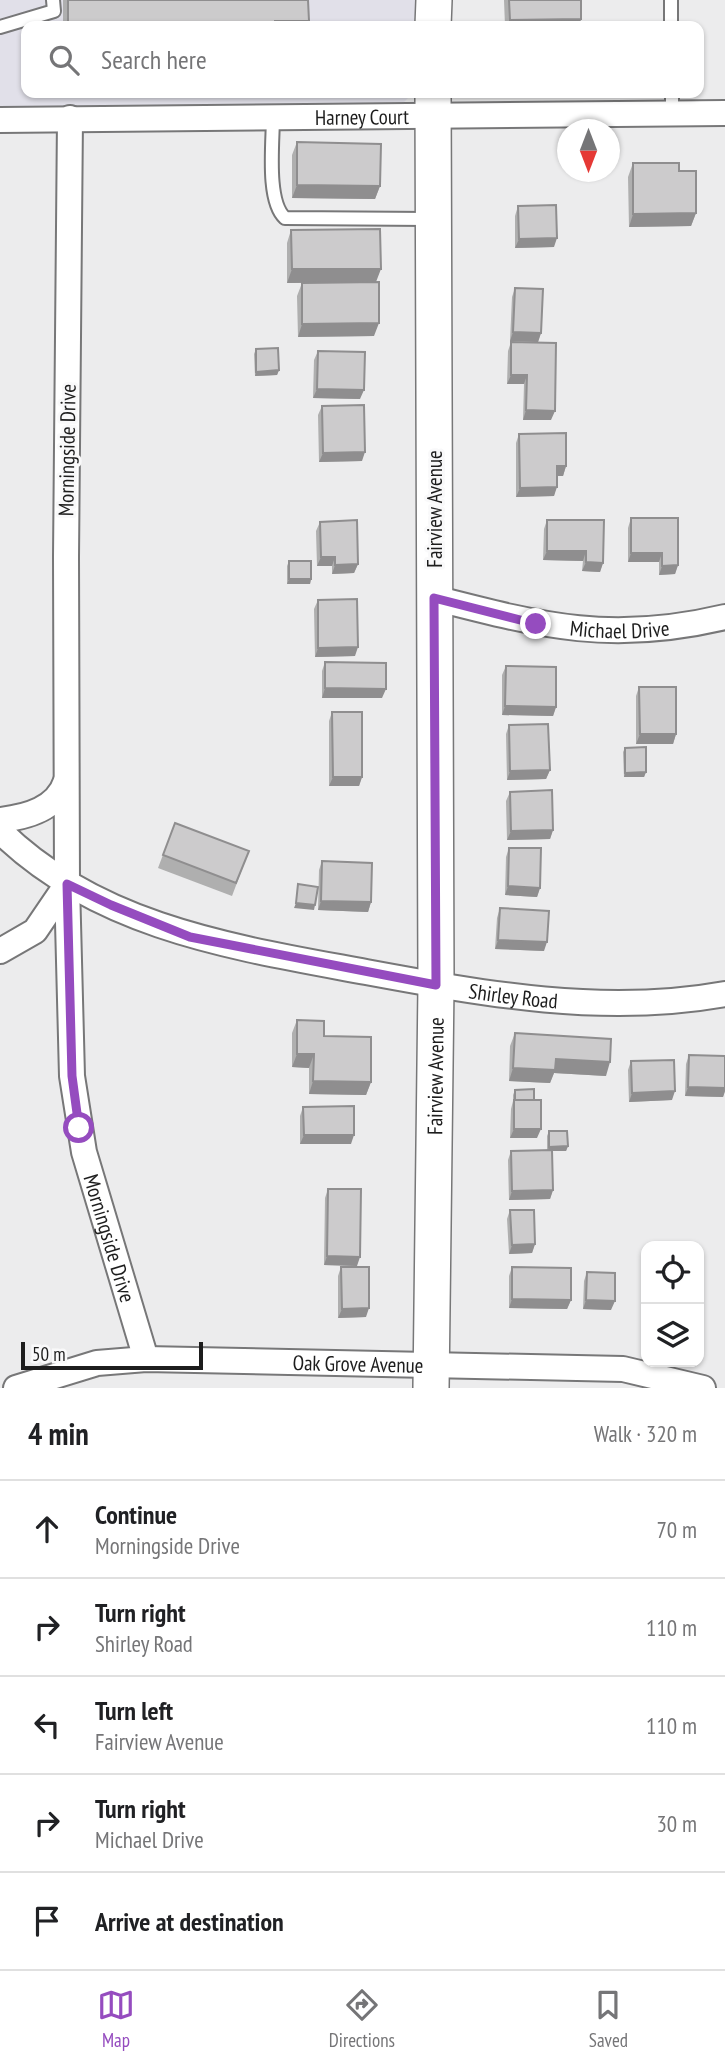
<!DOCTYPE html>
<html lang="en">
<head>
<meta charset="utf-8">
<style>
  :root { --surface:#fff; --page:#f2f2f2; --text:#202124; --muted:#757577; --line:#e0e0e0; --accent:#954cbf }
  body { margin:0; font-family:"PT Sans Narrow",sans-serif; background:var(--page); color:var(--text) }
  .controls { position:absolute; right:21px; bottom:21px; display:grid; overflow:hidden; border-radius:14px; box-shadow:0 2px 5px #0004 }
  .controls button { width:63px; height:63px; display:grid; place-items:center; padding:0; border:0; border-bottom:2px solid var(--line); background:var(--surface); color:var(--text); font:35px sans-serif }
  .compass { position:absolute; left:557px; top:119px; width:63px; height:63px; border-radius:50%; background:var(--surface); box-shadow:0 2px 5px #0004; rotate:180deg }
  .scale { position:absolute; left:21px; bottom:18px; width:182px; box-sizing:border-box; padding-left:7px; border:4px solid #1d1d1d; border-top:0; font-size:19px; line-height:24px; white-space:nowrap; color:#1d1d1d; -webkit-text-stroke:5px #f9f9fa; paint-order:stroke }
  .stop { position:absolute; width:21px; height:21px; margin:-16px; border:5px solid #954cbf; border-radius:50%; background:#fff }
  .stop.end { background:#954cbf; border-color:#fff; box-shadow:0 2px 7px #0008 }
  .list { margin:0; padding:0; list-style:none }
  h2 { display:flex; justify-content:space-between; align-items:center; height:91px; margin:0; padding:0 28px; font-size:30px }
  h2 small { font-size:23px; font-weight:400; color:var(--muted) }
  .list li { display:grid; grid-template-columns:46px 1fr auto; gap:21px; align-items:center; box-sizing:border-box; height:98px; padding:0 28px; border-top:2px solid var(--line) }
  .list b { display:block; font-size:26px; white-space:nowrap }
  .list p { margin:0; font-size:23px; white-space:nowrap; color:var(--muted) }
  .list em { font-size:23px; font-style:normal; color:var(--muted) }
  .icon { flex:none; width:38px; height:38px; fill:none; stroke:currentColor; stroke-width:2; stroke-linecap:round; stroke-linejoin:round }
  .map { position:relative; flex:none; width:725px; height:1388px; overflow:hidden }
  .search { position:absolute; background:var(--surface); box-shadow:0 2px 5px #0004; left:21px; right:21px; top:21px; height:77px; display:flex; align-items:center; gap:18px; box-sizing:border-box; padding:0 24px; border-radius:14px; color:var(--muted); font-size:26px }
  .sheet { height:581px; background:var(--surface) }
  nav { display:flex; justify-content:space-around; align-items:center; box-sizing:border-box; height:98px; border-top:2px solid var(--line); background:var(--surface); font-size:19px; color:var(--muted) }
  nav a { display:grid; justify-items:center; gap:4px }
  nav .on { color:var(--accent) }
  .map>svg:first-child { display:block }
</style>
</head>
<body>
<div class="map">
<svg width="725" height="1388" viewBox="0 0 725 1388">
  <rect width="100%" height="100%" fill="#ececed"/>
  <path fill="#e1e0e9" d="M0,0H415V26H26V93H413L403,103L391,105L0,110Z"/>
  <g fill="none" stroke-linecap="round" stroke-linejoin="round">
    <defs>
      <path id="lane" d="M671,0V26
        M0,27L54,11L53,0
        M672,93V113
        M273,116C273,142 266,201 285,218L430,219"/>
      <g id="street">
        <path id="s1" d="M70,118L66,557L67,884L72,1076L84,1152L146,1359"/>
        <path id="s2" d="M0,120L725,113"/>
        <path id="s3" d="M434,598C543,626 612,644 725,617"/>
        <path d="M0,820C27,817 57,809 66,781"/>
        <path id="s4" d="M0,831C98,928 237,948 366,972C485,994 604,1016 725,994"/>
        <path d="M0,951L35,931L67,884"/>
        <path id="s5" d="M16,1388L97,1363L146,1359L623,1369L703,1388"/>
      </g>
      <g id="secondary">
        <path d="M433,26L434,0"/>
        <path id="s6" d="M431,1388L436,985L433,93"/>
      </g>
    </defs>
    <use href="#lane" stroke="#777778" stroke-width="16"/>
    <use href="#street" stroke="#777778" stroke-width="28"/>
    <use href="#secondary" stroke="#777778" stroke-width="38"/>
    <use href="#lane" stroke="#fff" stroke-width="12"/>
    <use href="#street" stroke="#fff" stroke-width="24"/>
    <use href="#secondary" stroke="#fff" stroke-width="35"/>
  </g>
  <path fill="#afafaf" d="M63,0H308L309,21L307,26H63Z
    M504,0H581V19L579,26H505Z
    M297,142L380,186L375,199L292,198V155Z
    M633,163L679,171L696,213L691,226L629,227L628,177Z
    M518,206L554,247L515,248V216Z
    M291,230L376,282L287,283V243Z
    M302,283L374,336L298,337L297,296Z
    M515,288L541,333L538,342L510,341L512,297Z
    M511,342L551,420H523L524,384H507L508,351Z
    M256,349L279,370L277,375L255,376L254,354Z
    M318,351L360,399L313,398L314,360Z
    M322,406L362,461L319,462L318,415Z
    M519,434L566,466L563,476H557L554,496L516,497V443Z
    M631,518L678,565L675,574L659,575V562H628V528Z
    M547,520L603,563L600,572L582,571L583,561L543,560L544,529Z
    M320,522L358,564L354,573L332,574V566H317L316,531Z
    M289,561L311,579L310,584H287V566Z
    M318,600L355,656L315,657L314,609Z
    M325,662L382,698H322V671Z
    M506,666L556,707L553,716L502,715V675Z
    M639,687L676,734L673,744H636V696Z
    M332,712L362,777L359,786H329V721Z
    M509,725L550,770L546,779L507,780L506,734Z
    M625,748L646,772L644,777H624L623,752Z
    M510,792L553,830L550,839L507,840L506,801Z
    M175,823L249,851L232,896L158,868Z
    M509,848L540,888L537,897L505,895L506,857Z
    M322,861L371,902L368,912L318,910L319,870Z
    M500,908L544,951L495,949L497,918Z
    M297,1020L324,1036L371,1082L366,1095L309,1094V1068L292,1067V1033Z
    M515,1033L606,1076L554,1073L550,1083L509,1081L510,1046Z
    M689,1055L725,1056V1091L723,1097L685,1096L686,1064Z
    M631,1061L672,1100L629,1102L628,1070Z
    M515,1090L537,1138H510L511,1109L513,1101V1095Z
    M303,1107L351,1144H300V1116Z
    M549,1131L568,1146L566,1151H552L553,1190L550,1199L509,1200L508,1160L511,1151L547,1150V1136Z
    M328,1189L357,1266L324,1265L325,1198Z
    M510,1210L535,1244L532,1253L509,1254L507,1219Z
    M341,1267L366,1317L338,1318V1276Z
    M512,1267L571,1300L567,1309L509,1308V1276Z
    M587,1272L611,1310L583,1309L584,1281Z"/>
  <path fill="#8f8e8f" d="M581,19L579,26H508L510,20Z
    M275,21H309L307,26H273Z
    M297,185L380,186L375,199L292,198Z
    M696,213L691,226L629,227L633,214Z
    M557,238L554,247L515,248L519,239Z
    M292,269H381L376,282L287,283Z
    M379,323L374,336L298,337L302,324Z
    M513,332L541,333L538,342L510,341Z
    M279,370L277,375L255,376L256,372Z
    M511,375H527L524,384H507Z
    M317,389L364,390L360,399L313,398Z
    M526,410L555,411L551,420H523Z
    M365,452L362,461L319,462L323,453Z
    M557,466H566L563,476H554Z
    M557,487L554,496L516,497L520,488Z
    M547,551H586L583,561L543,560Z
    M631,553H662L659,562H628Z
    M321,557H335L332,566H317Z
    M586,562L603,563L600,572L582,571Z
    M358,564L354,573L332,574L335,565Z
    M678,565L675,574L659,575L662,566Z
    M289,579H311L310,584H287Z
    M358,647L355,656L315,657L318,648Z
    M325,688L386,689L382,698H322Z
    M505,706L556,707L553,716L502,715Z
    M640,734H676L673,744H636Z
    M550,770L546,779L507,780L510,771Z
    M646,772L644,777H624L625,773Z
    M333,777H362L359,786H329Z
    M553,830L550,839L507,840L511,831Z
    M508,886L540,888L537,897L505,895Z
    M321,901L371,902L368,912L318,910Z
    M296,903L315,905L314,910L294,908Z
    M498,940L547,942L544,951L495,949Z
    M297,1054H314L309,1068L292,1067Z
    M556,1059L610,1062L606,1076L554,1073L550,1083L509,1081L513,1068Z
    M313,1081L371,1082L366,1095L309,1094Z
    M688,1087L725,1088V1091L723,1097L685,1096Z
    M675,1091L672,1100L629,1102L632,1093Z
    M514,1129H541L537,1138H510Z
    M304,1135H354L351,1144H300Z
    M568,1146L566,1151H547L549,1147Z
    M553,1190L550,1199L509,1200L512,1191Z
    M535,1244L532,1253L509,1254L512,1245Z
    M327,1256L360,1257L357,1266L324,1265Z
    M512,1299L571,1300L567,1309L509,1308Z
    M586,1300L615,1301L611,1310L583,1309Z
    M369,1308L366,1317L338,1318L342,1309Z"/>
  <path fill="#cccbcc" stroke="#8f8e8f" stroke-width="2" d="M68,0H308L309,21H275V26H68Z
    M509,0H581V19L510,20Z
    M297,142L381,144L380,186L297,185Z
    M633,163H679V171H696V213L633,214Z
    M556,205L557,238L519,239L518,206Z
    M380,229L381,269H292L291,230Z
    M379,282V323L302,324V283Z
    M515,288L543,289L541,333L513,332Z
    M511,342L556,343L555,411L526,410L527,375H511Z
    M278,348L279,370L256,372V349Z
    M318,351L365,352L364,390L317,389Z
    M364,405L365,452L323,453L322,406Z
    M566,433V466H557V487L520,488L519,434Z
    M631,518H678V565L662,566V553H631Z
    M357,520L358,564L335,565V557H321L320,522Z
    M547,520H604L603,563L586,562V551H547Z
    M289,561H311V579H289Z
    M357,599L358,647L318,648V600Z
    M325,662L386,663V689L325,688Z
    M506,666L556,667V707L505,706Z
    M639,687H676V734H640Z
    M332,712H362V777H333Z
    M548,724L550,770L510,771L509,725Z
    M646,747V772L625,773V748Z
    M552,790L553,830L511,831L510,792Z
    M175,823L249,851L236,883L163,855Z
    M509,848H541L540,888L508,886Z
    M322,861L372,863L371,902L321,901Z
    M298,884L318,887L315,905L296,903Z
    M500,908L549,911L547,942L498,940Z
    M297,1020L324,1021V1036L371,1037V1082L313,1081L314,1054H297Z
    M515,1033L611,1039L610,1062L556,1059L555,1070L513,1068Z
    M689,1055L725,1056V1088L688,1087Z
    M674,1060L675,1091L632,1093L631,1061Z
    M534,1089V1100H515V1090Z
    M514,1100H541V1129H514Z
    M354,1106V1135H304L303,1107Z
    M549,1131H567L568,1146L549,1147Z
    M552,1150L553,1190L512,1191L511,1151Z
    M328,1189H361L360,1257L327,1256Z
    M510,1210H534L535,1244L512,1245Z
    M341,1267H369V1308L342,1309Z
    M512,1267L571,1268V1300L512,1299Z
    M587,1272L615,1273V1301L586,1300Z"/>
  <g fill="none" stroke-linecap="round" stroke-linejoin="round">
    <path stroke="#954cbf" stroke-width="9" d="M79,1128L72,1076L67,884L111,905L190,937L436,985L434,598L536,624"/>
  </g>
  <g text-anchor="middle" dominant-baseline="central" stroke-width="6" stroke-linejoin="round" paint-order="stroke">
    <g font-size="21" fill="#1d1d1d" stroke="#f9f9fa">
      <text stroke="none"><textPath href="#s2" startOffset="362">Harney Court</textPath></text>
      <text transform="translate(67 450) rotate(-89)">Morningside Drive</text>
      <text transform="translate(434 509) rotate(-90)">Fairview Avenue</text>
      <text stroke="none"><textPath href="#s3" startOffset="189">Michael Drive</textPath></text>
      <text stroke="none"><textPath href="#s4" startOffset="548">Shirley Road</textPath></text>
      <text stroke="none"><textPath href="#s6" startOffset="312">Fairview Avenue</textPath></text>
      <text stroke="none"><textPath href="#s1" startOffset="1125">Morningside Drive</textPath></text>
      <text stroke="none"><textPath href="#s5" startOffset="346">Oak Grove Avenue</textPath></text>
    </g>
  </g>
</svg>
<div class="controls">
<button><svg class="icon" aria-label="locate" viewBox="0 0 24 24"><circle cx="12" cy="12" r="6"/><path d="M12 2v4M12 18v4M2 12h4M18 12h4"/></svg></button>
<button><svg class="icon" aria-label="layers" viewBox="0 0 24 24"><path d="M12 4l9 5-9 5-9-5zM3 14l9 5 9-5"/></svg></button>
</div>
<svg class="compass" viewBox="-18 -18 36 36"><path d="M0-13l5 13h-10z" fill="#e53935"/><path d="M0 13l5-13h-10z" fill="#757577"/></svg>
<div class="scale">50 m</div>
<div class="stop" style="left:79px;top:1128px"></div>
<div class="stop end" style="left:536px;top:624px"></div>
<div class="search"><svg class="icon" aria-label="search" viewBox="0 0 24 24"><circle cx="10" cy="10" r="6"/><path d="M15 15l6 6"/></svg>Search here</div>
</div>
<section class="sheet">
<h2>4 min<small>Walk · 320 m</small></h2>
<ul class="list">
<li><svg class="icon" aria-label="ahead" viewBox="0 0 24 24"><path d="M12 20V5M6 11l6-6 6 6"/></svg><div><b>Continue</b><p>Morningside Drive</p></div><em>70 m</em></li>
<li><svg class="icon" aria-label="right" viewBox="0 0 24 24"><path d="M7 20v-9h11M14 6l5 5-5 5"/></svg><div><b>Turn right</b><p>Shirley Road</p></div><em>110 m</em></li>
<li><svg class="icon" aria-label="left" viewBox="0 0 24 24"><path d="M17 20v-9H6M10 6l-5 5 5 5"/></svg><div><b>Turn left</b><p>Fairview Avenue</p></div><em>110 m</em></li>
<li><svg class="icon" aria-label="right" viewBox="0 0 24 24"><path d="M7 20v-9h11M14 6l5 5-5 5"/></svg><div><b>Turn right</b><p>Michael Drive</p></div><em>30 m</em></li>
<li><svg class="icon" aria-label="arrive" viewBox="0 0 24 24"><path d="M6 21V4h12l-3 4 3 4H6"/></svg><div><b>Arrive at destination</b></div></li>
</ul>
</section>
<nav>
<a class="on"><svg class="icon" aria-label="map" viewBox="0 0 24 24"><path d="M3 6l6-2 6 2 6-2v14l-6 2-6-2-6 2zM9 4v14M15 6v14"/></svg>Map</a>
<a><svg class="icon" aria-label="directions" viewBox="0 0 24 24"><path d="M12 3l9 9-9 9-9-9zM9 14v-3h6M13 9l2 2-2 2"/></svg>Directions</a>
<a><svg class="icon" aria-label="saved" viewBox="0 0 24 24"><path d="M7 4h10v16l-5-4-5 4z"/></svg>Saved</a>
</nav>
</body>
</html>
